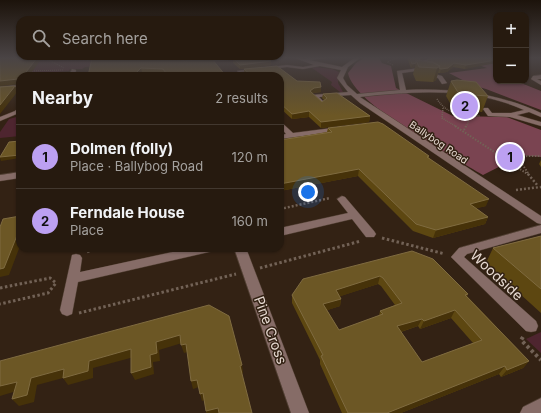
<!DOCTYPE html>
<html lang="en">
<head>
<meta charset="utf-8">
<style>
  :root { --surface:#261a0f; --page:#2e2318; --text:#f1f3f6; --muted:#a4a19e; --line:#42382f; --accent:#bca0f2 }
  body { margin:0; font-family:Inter,sans-serif; background:var(--page); color:var(--text) }
  .controls { position:absolute; right:12px; top:12px; display:grid; overflow:hidden; border-radius:8px; box-shadow:0 1px 3px #0004 }
  .controls button { width:36px; height:36px; display:grid; place-items:center; padding:0; border:0; border-bottom:1px solid var(--line); background:var(--surface); color:var(--text); font:20px sans-serif }
  .you { position:absolute; left:308px; top:192px; width:14px; height:14px; margin:-10px; border:3px solid #fff; border-radius:50%; background:#1a73e8; box-shadow:0 0 0 6px #1a73e833 }
  .badge { display:grid; place-items:center; width:26px; height:26px; border-radius:50%; background:var(--accent); color:#111; font-size:13px; font-weight:700 }
  .pin { position:absolute; translate:-50% -50%; border:2px solid #fff; box-shadow:0 1px 4px #0006 }
  .list { margin:0; padding:0; list-style:none }
  h2 { display:flex; justify-content:space-between; align-items:center; height:52px; margin:0; padding:0 16px; font-size:17px }
  h2 small { font-size:13px; font-weight:400; color:var(--muted) }
  .list li { display:grid; grid-template-columns:26px 1fr auto; gap:12px; align-items:center; box-sizing:border-box; height:64px; padding:0 16px; border-top:1px solid var(--line) }
  .list b { display:block; font-size:15px; white-space:nowrap }
  .list p { margin:0; font-size:13px; white-space:nowrap; color:var(--muted) }
  .list em { font-size:13px; font-style:normal; color:var(--muted) }
  .icon { flex:none; width:22px; height:22px; fill:none; stroke:currentColor; stroke-width:2; stroke-linecap:round; stroke-linejoin:round }
  .map { position:relative; flex:none; width:541px; height:413px; overflow:hidden }
  .search { position:absolute; background:var(--surface); box-shadow:0 1px 3px #0004; left:16px; top:16px; width:268px; height:44px; display:flex; align-items:center; gap:10px; box-sizing:border-box; padding:0 14px; border-radius:12px; color:var(--muted); font-size:15px }
  .panel { position:absolute; background:var(--surface); box-shadow:0 1px 3px #0004; left:16px; top:72px; width:268px; height:180px; border-radius:12px }
  .map>svg:first-child { display:block }
</style>
</head>
<body>
<div class="map">
<svg width="541" height="413" viewBox="0 0 541 413">
  <rect width="100%" height="100%" fill="#332214"/>
  <path fill="#4e252f" d="M32,58L78,60L97,59L124,64L85,67L82,69H70L69,71L0,77Z
    M316,67L332,69L339,72L338,83L343,92H340L331,85L332,82L312,68Z
    M20,116V136L0,138V132L9,119Z
    M541,332V353L526,339Z"/>
  <path fill="#7a4451" d="M364,58H379L382,63L391,66L396,88L453,116L507,117L541,130V157L522,155L483,175C455,158 353,104 348,73L356,63Z
    M496,59V81H516L541,91V110L486,89L472,85L449,73L487,68L465,60Z"/>
  <g fill="none" stroke-linecap="round" stroke-linejoin="round">
    <defs>
      <path id="minor" d="M63,58H123L88,60Z
        M235,58H258L200,62L198,61Z
        M295,58L306,59L307,58H326L309,60L342,67L353,59L360,58L348,67L343,78L347,85L357,94L400,90L397,71L419,68L420,63L425,60L462,58L460,59L426,62L423,70L402,73L406,90C453,88 498,93 541,113V117L529,112L517,115L541,122V126L510,117L488,116L483,109L484,108H488L492,113H511L524,110C474,87 414,91 360,97L541,216V224L537,223L360,103L351,95L319,97L325,103L320,104L312,97V95L348,92L337,78L341,70L320,66L303,69L287,67L239,72L237,71L287,65L303,67L314,65Z
        M72,69L76,70L75,76H69Z
        M424,71L442,76L447,83L442,84L438,78L422,73Z
        M541,75V79H537L541,81V85L531,79L533,76Z
        M20,85V89L0,91V87Z
        M20,105L19,113L0,121V117L15,111Z
        M280,121L293,133L340,127L344,129L340,131L280,139V135L286,134L280,127Z
        M20,172V178L0,181V175Z
        M342,196L345,197L374,231L376,234L374,237H366L352,219L280,236V228L348,213L337,199Z
        M541,225V233L467,254L464,257L536,321L538,326L536,331L531,332L526,331L451,257L459,248Z
        M191,248H215L213,251L209,252L78,282L72,314L67,316L62,314L60,310L72,255L76,254L80,255L82,258L80,272Z
        M234,248H246L309,413H291Z
        M541,398V413H520L523,407Z"/>
    </defs>
    <use href="#minor" stroke="#503f32" stroke-width="1"/>
    <path stroke="#726256" stroke-width="1" stroke-dasharray="1 1" stroke-linecap="butt" d="M45,58L64,68
      M393,65L387,62L397,58
      M30,71L63,70"/>
    <path stroke="#726256" stroke-width="1.5" stroke-dasharray="1 1" stroke-linecap="butt" d="M437,99C448,116 462,114 480,116
      M443,108L442,118L457,127
      M466,127L471,116L467,110"/>
    <path stroke="#726256" stroke-width="2" stroke-dasharray="1.5 1.5" stroke-linecap="butt" d="M455,126L529,175
      M464,130L466,126
      M528,173L519,159L527,156H541"/>
    <path stroke="#726256" stroke-width="2.5" stroke-dasharray="2 2" stroke-linecap="butt" d="M528,174L538,186
      M516,190L541,187
      M280,209L330,198"/>
    <path stroke="#726256" stroke-width="3" stroke-dasharray="2.5 2.5" stroke-linecap="butt" d="M382,238L445,254
      M87,252L96,248
      M260,268L361,241
      M0,288L50,278L56,283L48,293L0,304
      M79,313L236,274"/>
    <path stroke="#726256" stroke-width="4" stroke-dasharray="3 3" stroke-linecap="butt" d="M523,337L521,340L541,360"/>
    <use href="#minor" fill="#866c67" fill-rule="evenodd"/>
  </g>
  <path fill="#5d4711" fill-rule="evenodd" d="M92,58H209L183,60L226,76H88ZM142,72L164,73H141Z
    M233,58L271,61V65L240,69L233,63Z
    M407,58H442H425L421,61L427,62L496,58L465,69L453,67L447,72L440,73H438L436,80L433,82L416,81L413,74L415,67L411,68Z
    M277,66L297,81L320,82L321,87V92L312,93L322,102L324,100L322,98L323,94L337,93L370,116L369,122L321,128L309,117L292,119L280,108V76H247L244,73V69Z
    M451,81L488,96L482,112L454,110L446,96Z
    M328,128L429,156V158L486,206L476,208L488,217L485,224L433,238L413,231L358,176L280,191V140L327,132Z
    M541,160V167L539,164Z
    M541,236V313L486,263L493,248Z
    M412,251L468,294L467,296L529,361L523,368L501,377L499,374L401,413H342L320,364V360L292,303V295ZM378,284L381,286L395,305L380,311L379,316L339,330L327,310L340,306L341,299L340,296ZM451,318L473,343L422,362L401,332L418,326L420,329Z"/>
  <path fill="#463209" d="M37,58H42L29,76H23Z
    M180,58H209L182,60Z
    M420,58H425L419,62L418,67Z
    M496,60V63L465,69L466,65Z
    M271,61V65L240,69V65Z
    M416,63L415,67L411,68L412,64Z
    M454,63L453,67L447,72L440,73L441,69Z
    M440,66L436,80L433,82L437,68Z
    M141,68L142,72L138,76L137,72Z
    M18,79L20,84L0,86V81Z
    M15,86L18,91L0,114V105Z
    M321,87V92L313,93L310,96V91L314,88Z
    M309,111V117L292,119V114Z
    M370,116L369,122L321,128V122Z
    M20,155V158L1,161L0,158V157Z
    M359,169L358,176L280,191V184Z
    M489,199L486,206L467,211L470,204Z
    M488,217L485,224L433,238L436,230Z
    M18,233H20V246L9,275L0,277V269Z
    M380,276L378,284L335,298L336,290Z
    M341,299L340,306L322,312L323,304Z
    M455,310L451,318L420,329L424,321Z
    M422,319L418,326L394,334L397,326Z
    M180,335L182,343L159,350L160,361L153,362L154,374L135,380L131,373L150,355L156,342Z
    M186,344L188,352L184,353L181,345Z
    M131,349L134,357L93,368V378L68,385L63,378L37,385L34,402L19,406L12,399L31,378Z
    M529,361L523,368L501,377L507,370Z
    M242,365L243,373L240,374V366Z
    M505,366L499,374L401,413H387Z
    M197,380L199,387L193,389L191,381Z
    M17,382L23,389L0,396V386Z
    M203,393L205,400L202,401L200,394Z
    M218,408L219,413H206V411Z"/>
  <path fill="#6c5725" stroke="#7f6b40" fill-rule="evenodd" d="M0,58H37L23,76H20L19,81L18,79L0,81Z
    M92,58H180L184,61L212,59L226,76H88ZM141,68L163,69L166,73H138L137,72Z
    M233,58H267L271,61L240,65Z
    M410,58H420L419,61L416,60V63L412,64Z
    M447,58H496V60L466,65L454,63L448,68L441,69L439,68L440,66L432,62H427L428,59Z
    M416,60L432,62L440,66L437,68L419,67Z
    M277,66L297,81L320,82L321,87L314,88L310,91L322,102L327,98L323,94L337,93L370,116L321,122L309,111L292,114L280,103V76H252L244,69Z
    M457,80L476,82L488,96L459,94L451,81Z
    M15,86L0,105V87Z
    M378,122L383,124L429,156L427,157L489,199L470,204L488,217L436,230L416,224L359,169L280,184V140L332,132L328,128Z
    M20,141V155L0,157L9,142Z
    M20,216V233H18L4,268L0,269V227L3,219Z
    M541,236V289L493,248Z
    M412,251L433,259L468,294L465,295L529,361L507,370L505,366L387,413H348L321,356L323,355L292,295L303,279ZM380,276L383,278L402,303L380,311L383,314L339,330L323,304L341,299L336,290ZM455,310L482,340L422,362L397,326L422,319L424,321Z
    M209,305L229,316L242,365L240,366L252,413H219L218,408L206,411L203,393L200,394L197,380L191,381L186,344L181,345L180,335L156,342L157,353L150,355L151,367L131,373V349L89,361L88,371L63,378L64,369L31,378L27,395L12,399L17,382L0,386V361Z"/>
  <linearGradient id="sky" x2="0" y2="1"><stop stop-color="#1c130b"/><stop offset="0.5" stop-color="#4a4445"/><stop offset="1" stop-color="#4a4445" stop-opacity="0"/></linearGradient>
  <rect width="541" height="116" fill="url(#sky)"/>
  <g text-anchor="middle" dominant-baseline="central" stroke-width="3" stroke-linejoin="round" paint-order="stroke">
    <g font-size="10" fill="#e7dad2" stroke="#332214">
      <text transform="translate(439 142) rotate(34)">Ballybog Road</text>
    </g>
    <g font-size="14" fill="#e7dad2" stroke="#332214">
      <text transform="translate(497 275) rotate(43)">Woodside</text>
      <text transform="translate(271 330) rotate(70)">Pine Cross</text>
    </g>
  </g>
</svg>
<div class="controls">
<button>+</button>
<button>−</button>
</div>
<div class="you"></div>
<div class="pin badge" style="left:510px;top:157px">1</div>
<div class="pin badge" style="left:465px;top:106px">2</div>
<div class="search"><svg class="icon" aria-label="search" viewBox="0 0 24 24"><circle cx="10" cy="10" r="6"/><path d="M15 15l6 6"/></svg>Search here</div>
<section class="panel">
<h2>Nearby<small>2 results</small></h2>
<ul class="list">
<li><span class="badge">1</span><div><b>Dolmen (folly)</b><p>Place · Ballybog Road</p></div><em>120 m</em></li>
<li><span class="badge">2</span><div><b>Ferndale House</b><p>Place</p></div><em>160 m</em></li>
</ul>
</section>
</div>
</body>
</html>
